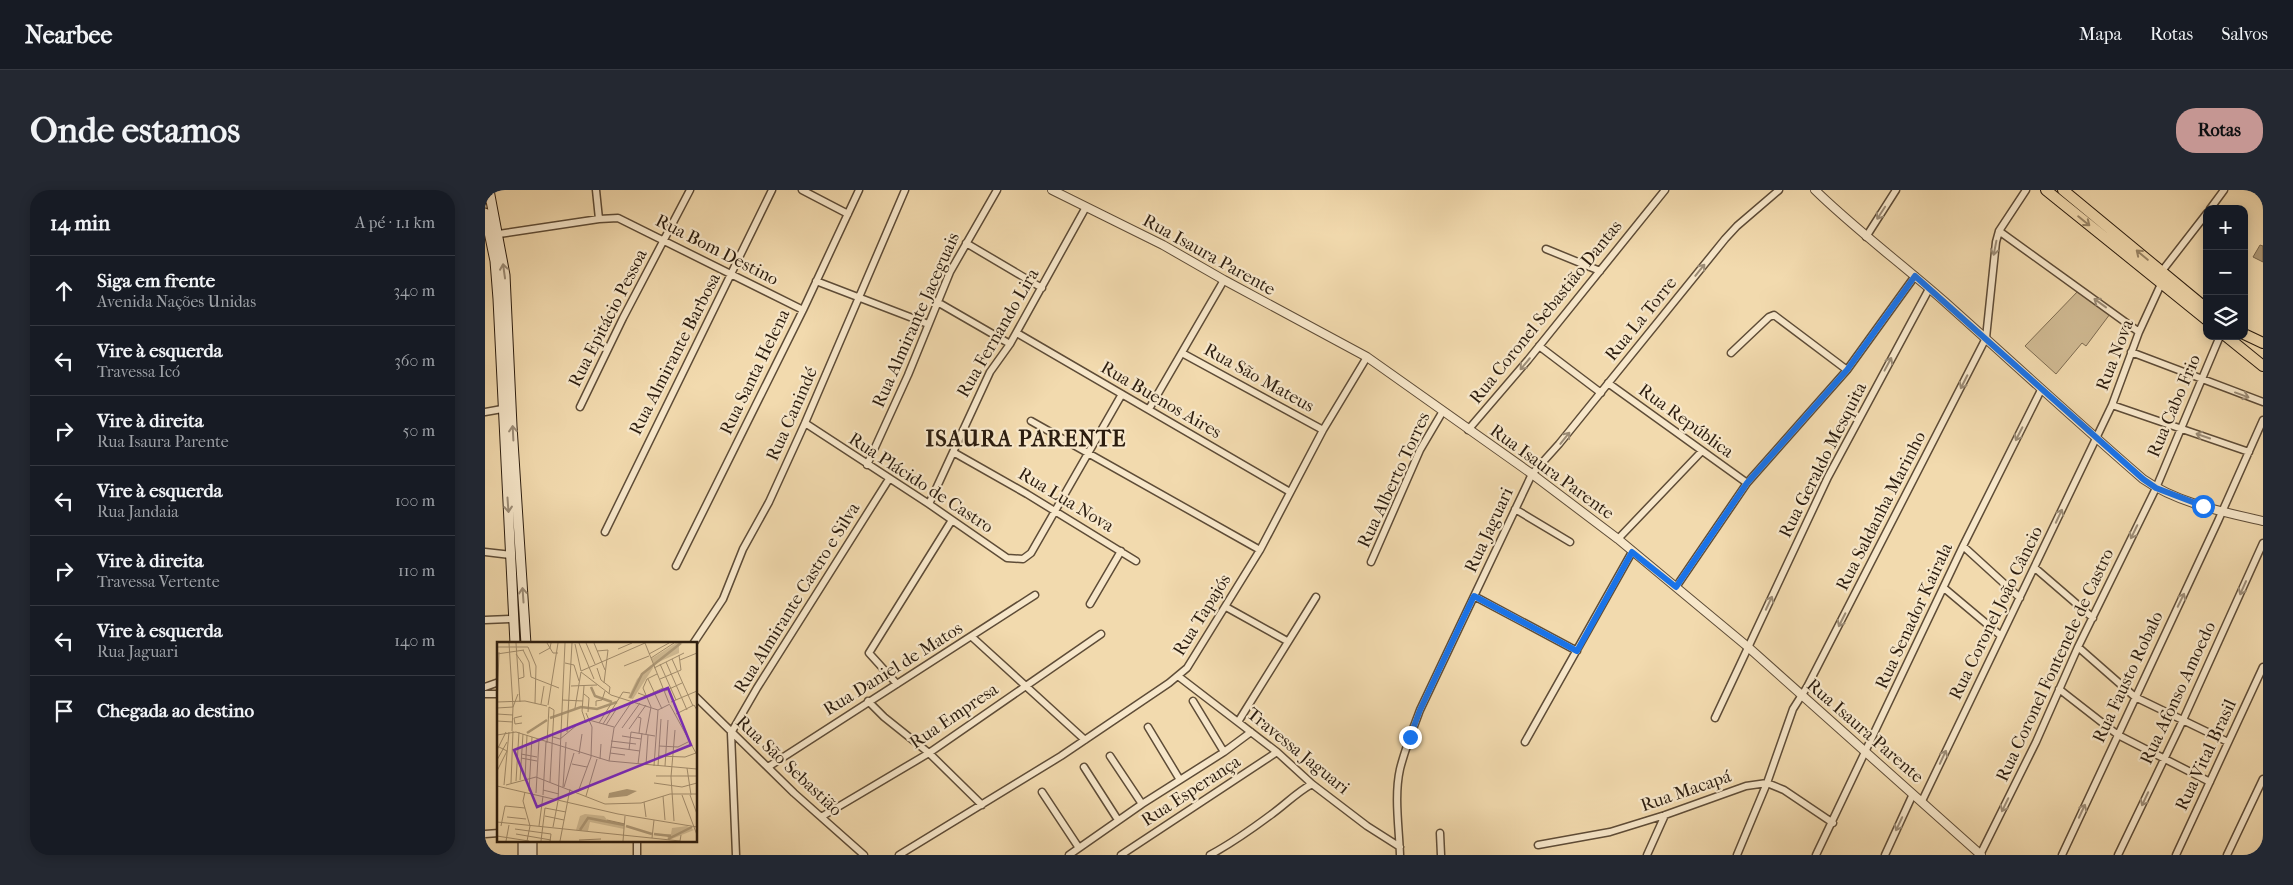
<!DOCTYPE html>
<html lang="pt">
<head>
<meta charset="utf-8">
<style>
  :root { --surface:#171b24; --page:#242831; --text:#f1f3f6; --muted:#9ea1a6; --line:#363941; --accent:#c59692 }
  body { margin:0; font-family:"IM FELL French Canon",serif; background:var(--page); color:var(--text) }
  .controls { position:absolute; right:15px; top:15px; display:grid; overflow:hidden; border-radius:10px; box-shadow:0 2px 12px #0003 }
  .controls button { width:45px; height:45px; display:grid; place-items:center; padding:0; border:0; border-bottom:1px solid var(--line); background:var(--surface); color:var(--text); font:25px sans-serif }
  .stop { position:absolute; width:15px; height:15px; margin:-11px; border:4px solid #1a73e8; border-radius:50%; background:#fff }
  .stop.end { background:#1a73e8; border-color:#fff; box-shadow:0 1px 5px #0008 }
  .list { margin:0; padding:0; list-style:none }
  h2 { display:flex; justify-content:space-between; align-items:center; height:65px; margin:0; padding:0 20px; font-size:21px }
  h2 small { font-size:16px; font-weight:400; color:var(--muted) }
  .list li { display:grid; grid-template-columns:32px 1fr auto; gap:15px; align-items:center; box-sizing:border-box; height:70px; padding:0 20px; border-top:1px solid var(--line) }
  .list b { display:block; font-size:19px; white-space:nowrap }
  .list p { margin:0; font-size:16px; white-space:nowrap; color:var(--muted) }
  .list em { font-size:16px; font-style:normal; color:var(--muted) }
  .icon { flex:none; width:28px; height:28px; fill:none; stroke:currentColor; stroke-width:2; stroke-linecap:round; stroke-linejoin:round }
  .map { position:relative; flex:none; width:1778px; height:665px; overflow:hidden; border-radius:20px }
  header { display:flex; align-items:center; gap:30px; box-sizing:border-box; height:70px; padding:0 25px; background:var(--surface); border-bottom:1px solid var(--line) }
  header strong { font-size:24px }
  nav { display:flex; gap:28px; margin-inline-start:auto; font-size:18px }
  .intro { display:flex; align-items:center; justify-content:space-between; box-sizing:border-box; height:120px; padding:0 30px }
  h1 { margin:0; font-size:35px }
  .button { padding:12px 22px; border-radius:20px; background:var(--accent); color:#111; font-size:18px; font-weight:700 }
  main { display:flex; gap:30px; padding:0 30px }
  aside { flex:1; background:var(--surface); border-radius:20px; box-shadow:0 2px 12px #0003 }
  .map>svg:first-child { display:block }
</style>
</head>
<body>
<header>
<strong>Nearbee</strong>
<nav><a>Mapa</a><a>Rotas</a><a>Salvos</a></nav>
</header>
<div class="intro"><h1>Onde estamos</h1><a class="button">Rotas</a></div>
<main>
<aside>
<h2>14 min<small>A pé · 1.1 km</small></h2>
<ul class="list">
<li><svg class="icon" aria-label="ahead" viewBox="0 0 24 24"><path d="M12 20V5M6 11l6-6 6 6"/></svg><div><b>Siga em frente</b><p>Avenida Nações Unidas</p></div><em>340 m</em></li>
<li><svg class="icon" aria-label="left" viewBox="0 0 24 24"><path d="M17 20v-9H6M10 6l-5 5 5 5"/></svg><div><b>Vire à esquerda</b><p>Travessa Icó</p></div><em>360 m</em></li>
<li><svg class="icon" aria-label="right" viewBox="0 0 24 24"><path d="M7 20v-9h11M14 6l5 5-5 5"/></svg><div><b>Vire à direita</b><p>Rua Isaura Parente</p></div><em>50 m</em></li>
<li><svg class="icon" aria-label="left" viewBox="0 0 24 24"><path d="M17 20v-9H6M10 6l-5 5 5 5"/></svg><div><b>Vire à esquerda</b><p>Rua Jandaia</p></div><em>100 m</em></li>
<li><svg class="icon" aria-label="right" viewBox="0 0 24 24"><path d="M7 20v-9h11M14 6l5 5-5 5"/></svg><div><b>Vire à direita</b><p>Travessa Vertente</p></div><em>110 m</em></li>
<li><svg class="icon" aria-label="left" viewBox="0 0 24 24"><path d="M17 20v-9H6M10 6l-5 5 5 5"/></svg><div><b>Vire à esquerda</b><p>Rua Jaguari</p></div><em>140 m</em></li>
<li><svg class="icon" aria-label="arrive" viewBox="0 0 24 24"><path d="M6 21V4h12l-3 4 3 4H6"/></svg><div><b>Chegada ao destino</b></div></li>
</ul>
</aside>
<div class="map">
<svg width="1778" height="665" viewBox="0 0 1778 665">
  <rect width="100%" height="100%" fill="#f2daae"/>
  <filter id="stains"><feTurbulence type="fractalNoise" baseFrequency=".004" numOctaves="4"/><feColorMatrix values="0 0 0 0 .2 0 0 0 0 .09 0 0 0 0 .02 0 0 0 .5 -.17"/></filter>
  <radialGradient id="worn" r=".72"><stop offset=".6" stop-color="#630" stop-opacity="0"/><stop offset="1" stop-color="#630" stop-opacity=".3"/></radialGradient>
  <path fill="#d0ba93" stroke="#7e6c51" d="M1594,100L1625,124L1601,156L1597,153L1571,184L1540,156Z"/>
  <path fill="#af9a78" stroke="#7b684e" d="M1775,55L1778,56V72L1768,67Z"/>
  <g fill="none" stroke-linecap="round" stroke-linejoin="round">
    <defs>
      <path id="minor" d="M111,0L114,29
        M317,0L363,24
        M1725,19L1739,0
        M1514,41L1654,142
        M14,44L114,29L133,28L318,120
        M1381,47L1411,0
        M481,53L557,98
        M1061,59L1115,81
        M1677,81L1722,23
        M331,91L443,134
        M454,113L525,154
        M532,143L805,302
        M1054,156L1116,203
        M1646,162L1778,212
        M697,163L838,240
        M1246,163L1284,127L1289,125L1362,180
        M1123,193L1262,293
        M1627,215L1764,262
        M95,217L138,128L205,0
        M664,219L739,90
        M0,222L17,219
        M546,231L775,360
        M320,233L444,314L522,368L538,369L546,363L637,204
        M983,240L1043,170L1180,0
        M468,262L542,304L651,371
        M382,275L423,185L465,82L512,0
        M444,314L505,182L525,154L601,17
        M1030,319L1085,352
        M120,342L287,0
        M1133,349L1217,261
        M1478,356L1535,408
        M0,362L26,365
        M886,372L935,260L958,221
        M191,376L318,120L374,0
        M1550,378L1608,428
        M1191,397L1262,293L1362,180L1430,86
        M1459,398L1515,445
        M989,406L1092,461
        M605,414L636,361
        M741,417L802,451
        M0,430L28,429
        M487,447L600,550
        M208,454L238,409L258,359L284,312L320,233L420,0
        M1593,457L1650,507L1743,552
        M693,486L792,562L827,594L882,636L915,657
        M412,494L384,463L467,330
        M0,497L14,492
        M1574,499L1633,545L1725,592
        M0,504H14
        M211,507L309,603L379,665
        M383,511L399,527L444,563L497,615
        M708,511L739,562
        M1230,528L1343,287L1444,99
        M753,532L831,407
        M663,537L695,590
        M1040,552L1147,362
        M625,566L657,614
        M283,577L550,405
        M599,577L633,630
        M557,602L594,658
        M1437,611L1627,215L1654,142L1677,92
        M336,627L444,563L616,444
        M955,643L956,665
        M0,644L14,643
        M152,651V665
        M1053,655L1125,642L1180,625L1261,596L1282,593L1299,600L1348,633
        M251,665L246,543L272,498L404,289
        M414,665L576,566L684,493L702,478L775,360L838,240L882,167
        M584,665L657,614L739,562L766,542
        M636,665L792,562
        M725,665C747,653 767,639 787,624C801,614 812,602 827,594
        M915,665C914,637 909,606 915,579C920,559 928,539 935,520L1047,284L1074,254L1240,49L1252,36L1294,0
        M1162,665L1180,625
        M1252,665L1282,593L1308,519L1322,497L1501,148L1511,52L1514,41L1541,0
        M1331,665L1478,356L1556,200
        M1400,665L1428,604
        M1495,665L1551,552L1593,457L1671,298L1735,146
        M1577,665L1733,331L1778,230
        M1633,665L1698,530L1778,353
        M1691,665L1778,477
        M1742,665L1778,589"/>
      <path id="tertiary" d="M567,0L678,55L739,90L882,167L1047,284L1133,349L1263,457L1496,665
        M1330,0C1371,40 1417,74 1460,112C1526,171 1591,231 1658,289C1692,313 1738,322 1778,331"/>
      <path id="secondary" d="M4,0L20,85L27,236L41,454
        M0,23L10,71L13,109L30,454
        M38,651V665
        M47,651V665"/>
      <path id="primary" d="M1561,0L1722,130
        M1578,0L1722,119
        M1759,144L1778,153
        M1741,146L1778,176"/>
    </defs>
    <use href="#minor" stroke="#5e4c37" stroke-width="9"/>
    <use href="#tertiary" stroke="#5e4c37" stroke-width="10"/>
    <use href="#secondary" stroke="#2c1d0f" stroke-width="11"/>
    <use href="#primary" stroke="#2c1d0f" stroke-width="12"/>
    <use href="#minor" stroke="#f7e7ca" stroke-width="6"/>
    <use href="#tertiary" stroke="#f7e7ca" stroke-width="8"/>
    <use href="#secondary" stroke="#f7e7ca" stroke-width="9"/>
    <use href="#primary" stroke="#f2daae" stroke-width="10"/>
  </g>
  <defs><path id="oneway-shaft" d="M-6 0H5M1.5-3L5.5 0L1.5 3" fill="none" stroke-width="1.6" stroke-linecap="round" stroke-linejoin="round" transform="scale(1.25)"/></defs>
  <g stroke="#9c8c76">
    <use href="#oneway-shaft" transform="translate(1396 23) rotate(123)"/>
    <use href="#oneway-shaft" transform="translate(1510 58) rotate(101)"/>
    <use href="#oneway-shaft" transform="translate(1215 80) rotate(-51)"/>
    <use href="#oneway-shaft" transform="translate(19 81) rotate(-98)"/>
    <use href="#oneway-shaft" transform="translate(1615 113) rotate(-144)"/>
    <use href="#oneway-shaft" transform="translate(1040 174) rotate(130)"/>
    <use href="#oneway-shaft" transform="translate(1403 174) rotate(-62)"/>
    <use href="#oneway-shaft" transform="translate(1479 192) rotate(117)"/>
    <use href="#oneway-shaft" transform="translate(1757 205) rotate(20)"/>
    <use href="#oneway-shaft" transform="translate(28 243) rotate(-93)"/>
    <use href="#oneway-shaft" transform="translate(1534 244) rotate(117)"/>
    <use href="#oneway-shaft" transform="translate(1718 246) rotate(-161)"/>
    <use href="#oneway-shaft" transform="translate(1080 248) rotate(-51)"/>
    <use href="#oneway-shaft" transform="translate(23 315) rotate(86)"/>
    <use href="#oneway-shaft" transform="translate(1574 326) rotate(-65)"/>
    <use href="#oneway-shaft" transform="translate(1649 342) rotate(116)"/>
    <use href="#oneway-shaft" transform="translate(1758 398) rotate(114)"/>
    <use href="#oneway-shaft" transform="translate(38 405) rotate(-94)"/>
    <use href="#oneway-shaft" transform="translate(1696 410) rotate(-64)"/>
    <use href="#oneway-shaft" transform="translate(1284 413) rotate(-65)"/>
    <use href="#oneway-shaft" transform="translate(1357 430) rotate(117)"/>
    <use href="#oneway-shaft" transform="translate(1458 567) rotate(-65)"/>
    <use href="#oneway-shaft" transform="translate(1660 609) rotate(115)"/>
    <use href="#oneway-shaft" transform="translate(1520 615) rotate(116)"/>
    <use href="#oneway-shaft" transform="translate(1597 621) rotate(-65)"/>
    <use href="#oneway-shaft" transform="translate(1414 634) rotate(115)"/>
  </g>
  <g stroke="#998566">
    <use href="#oneway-shaft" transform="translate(1599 31) rotate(39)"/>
    <use href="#oneway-shaft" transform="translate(1657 65) rotate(-140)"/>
  </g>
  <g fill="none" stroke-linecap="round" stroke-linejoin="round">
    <path stroke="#1a73e8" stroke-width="6" d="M925,547L935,520L989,406L1092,461L1147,362L1191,397L1262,293L1362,180L1430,86L1658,289L1671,298L1718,316"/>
  </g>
  <g text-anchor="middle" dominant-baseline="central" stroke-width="4.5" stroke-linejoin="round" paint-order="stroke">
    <g font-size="18" fill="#2c1d0f" stroke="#f7e7ca">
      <text transform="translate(232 60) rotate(27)">Rua Bom Destino</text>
      <text transform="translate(724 65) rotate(29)">Rua Isaura Parente</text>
      <text transform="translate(1061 122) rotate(-51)">Rua Coronel Sebastião Dantas</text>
      <text transform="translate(123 128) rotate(-63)">Rua Epitácio Pessoa</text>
      <text transform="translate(1156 129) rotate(-51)">Rua La Torre</text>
      <text transform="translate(431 130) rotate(-66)">Rua Almirante Jaceguais</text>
      <text transform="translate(513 143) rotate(-60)">Rua Fernando Lira</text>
      <text transform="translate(190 164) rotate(-63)">Rua Almirante Barbosa</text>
      <text transform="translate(1630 165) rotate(-69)">Rua Nova</text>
      <text transform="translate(270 182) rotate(-64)">Rua Santa Helena</text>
      <text transform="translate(774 188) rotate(29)">Rua São Mateus</text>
      <text transform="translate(676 210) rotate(30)">Rua Buenos Aires</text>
      <text transform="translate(1689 216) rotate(-67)">Rua Cabo Frio</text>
      <text transform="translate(307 224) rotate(-66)">Rua Canindé</text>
      <text transform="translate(1201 231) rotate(36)">Rua República</text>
      <text transform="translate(1338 270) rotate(-63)">Rua Geraldo Mesquita</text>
      <text transform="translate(1067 282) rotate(36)">Rua Isaura Parente</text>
      <text transform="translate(909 290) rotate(-65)">Rua Alberto Torres</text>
      <text transform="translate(436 293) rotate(33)">Rua Plácido de Castro</text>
      <text transform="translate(581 310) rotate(31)">Rua Lua Nova</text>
      <text transform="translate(1396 321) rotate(-63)">Rua Saldanha Marinho</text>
      <text transform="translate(1004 340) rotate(-65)">Rua Jaguari</text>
      <text transform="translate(312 408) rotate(-58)">Rua Almirante Castro e Silva</text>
      <text transform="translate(1511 423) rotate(-64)">Rua Coronel João Câncio</text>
      <text transform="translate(717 425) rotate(-58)">Rua Tapajós</text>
      <text transform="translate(1429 426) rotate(-65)">Rua Senador Kairala</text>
      <text transform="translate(1570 475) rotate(-65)">Rua Coronel Fontenele de Castro</text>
      <text transform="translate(408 479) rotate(-32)">Rua Daniel de Matos</text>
      <text transform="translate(1643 487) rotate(-65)">Rua Fausto Robalo</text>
      <text transform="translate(1693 503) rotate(-65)">Rua Afonso Amoedo</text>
      <text transform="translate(469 526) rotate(-34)">Rua Empresa</text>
      <text transform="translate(1380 541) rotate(41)">Rua Isaura Parente</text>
      <text transform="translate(813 561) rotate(39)">Travessa Jaguari</text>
      <text transform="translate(1721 565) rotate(-65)">Rua Vital Brasil</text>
      <text transform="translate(304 576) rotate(43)">Rua São Sebastião</text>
      <text transform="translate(706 601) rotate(-33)">Rua Esperança</text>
      <text transform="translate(1201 601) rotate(-19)">Rua Macapá</text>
    </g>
    <g font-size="22" font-weight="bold" letter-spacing="1" fill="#2c1d0f" stroke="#f7e7ca">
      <text x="541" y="249">ISAURA PARENTE</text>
    </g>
  </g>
  <g transform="translate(12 452)">
    <rect width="200" height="200" fill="#f2daae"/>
    <path d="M179,1H186L182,2V11L157,22L154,17ZM154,23L156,26L136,57L131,56L140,37ZM88,172L107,174L111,179L127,182V187L93,180L91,189L79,188L83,174ZM190,184L197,188L172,198L170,194L157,193L174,192L175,186Z" fill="#d0ba93"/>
    <path d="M130,147L140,149L130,154L111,156L112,151Z" fill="#af9a78"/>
    <path fill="none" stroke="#af9a78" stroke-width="2.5" d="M94,45L98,54L115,60M133,56L145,32L184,1M53,76L84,65L100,67L120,60M30,91L50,78M129,184L155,192M83,188L91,176L127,183M157,192L174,194M171,197L195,185"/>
    <path fill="none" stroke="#a38e6e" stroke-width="1" d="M12,1L16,65M19,1L23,60M50,1L56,11H61M82,1L97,37M89,1L98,22M97,1L108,28M148,1L172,61M78,2L84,29M0,5H31L39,24L38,61M121,7L135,1M26,8L32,20L34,35L62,46M100,9L111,8L107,41M0,12L27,8M19,12L26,22L27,35L21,37M42,12L53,6L54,1M152,12L172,1M154,16L177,1M175,17L196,64M183,18L200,11M169,20L190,68M68,21L77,23L82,39M163,22L179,58M127,24L152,14M100,26L104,38L113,45L112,52M157,26L187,11M84,29L148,1M84,30L114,53L161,68L173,62M151,37L165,67M163,37L184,28L182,13M74,44L100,43M87,44L85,69L89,81M168,49L185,41M141,51L149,54L166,46M87,52L92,56L91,70M65,58L86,59M0,60L28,59L50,64M174,60L200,49M44,62L47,44M51,63L61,1M173,63L200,113M0,64L2,10M99,64V59L105,58L108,49M52,65L57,68L53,140M0,66L16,65M78,66L84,30M0,72L16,73M179,72L197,63L200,68M141,75L144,76L142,91M92,78L117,85M0,79L16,80M25,81L18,82L17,76L25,74M102,81L114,62M106,82L126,50L133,51M109,83L120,66M125,86L143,61M132,87L149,63M15,89L16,65L21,52M70,90L75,1M149,92L154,65L146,46L150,37L160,32M0,93L19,90L112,119L200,127M125,94L144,97M56,95L63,97L80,83M114,99L139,102M50,101L52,65M0,104L10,109L0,129M162,104L181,105L191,100M114,105L143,109M0,108L9,90M132,108L134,90L158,94M113,111L128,113M24,112L40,115M82,112L85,92M162,114L188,115L199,111M24,116L40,119M103,117L104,102M0,118L10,100M112,119L117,86L136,58M75,122L90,125M141,122L145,91M149,123L151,93M157,124L161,68M161,124L164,77M168,124L171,78M190,126L194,153M159,134H199M28,137L30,93M23,138L26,92M19,139L22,90M14,141L16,89M157,141L185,145L200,141M7,143L12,90M9,143L39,135L108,162L144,161L173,152H200M0,144L121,172L200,185M66,145L69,100M67,145L77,111M46,148L62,152M32,149L35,95M28,150L26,159L33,184M81,150L94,115L95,85L89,71M39,151L42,98M46,153L49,100M185,153L200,193M193,153L200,172M89,154L100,117M166,154L168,178M61,158L68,1M147,160L149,175M48,174L67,178M10,175L29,177M110,178L128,182M177,179L174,135L178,88M0,180L183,199L184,193M4,184L8,164L28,166M42,184L46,154M56,185L61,159M18,187L54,192L53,199M19,192L54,198M0,194L32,199M155,196L157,178M82,198L104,197M9,199L12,183M30,199L33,184M44,199L48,166L69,170M63,199L73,147M126,199L128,174"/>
    <path fill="#7b2cbf" fill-opacity="0.15" stroke="#7b2cbf" stroke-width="2.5" d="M171,46L194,103L40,165L17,108Z"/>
    <rect width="200" height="200" fill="none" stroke="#2c1d0f" stroke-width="2.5"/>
  </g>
  <rect width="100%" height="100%" filter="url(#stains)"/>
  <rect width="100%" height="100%" fill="url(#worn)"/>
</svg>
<div class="controls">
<button>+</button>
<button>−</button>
<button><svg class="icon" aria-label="layers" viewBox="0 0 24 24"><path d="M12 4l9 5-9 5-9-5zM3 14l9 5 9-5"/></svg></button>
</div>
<div class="stop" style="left:1718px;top:316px"></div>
<div class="stop end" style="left:925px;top:547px"></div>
</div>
</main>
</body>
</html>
